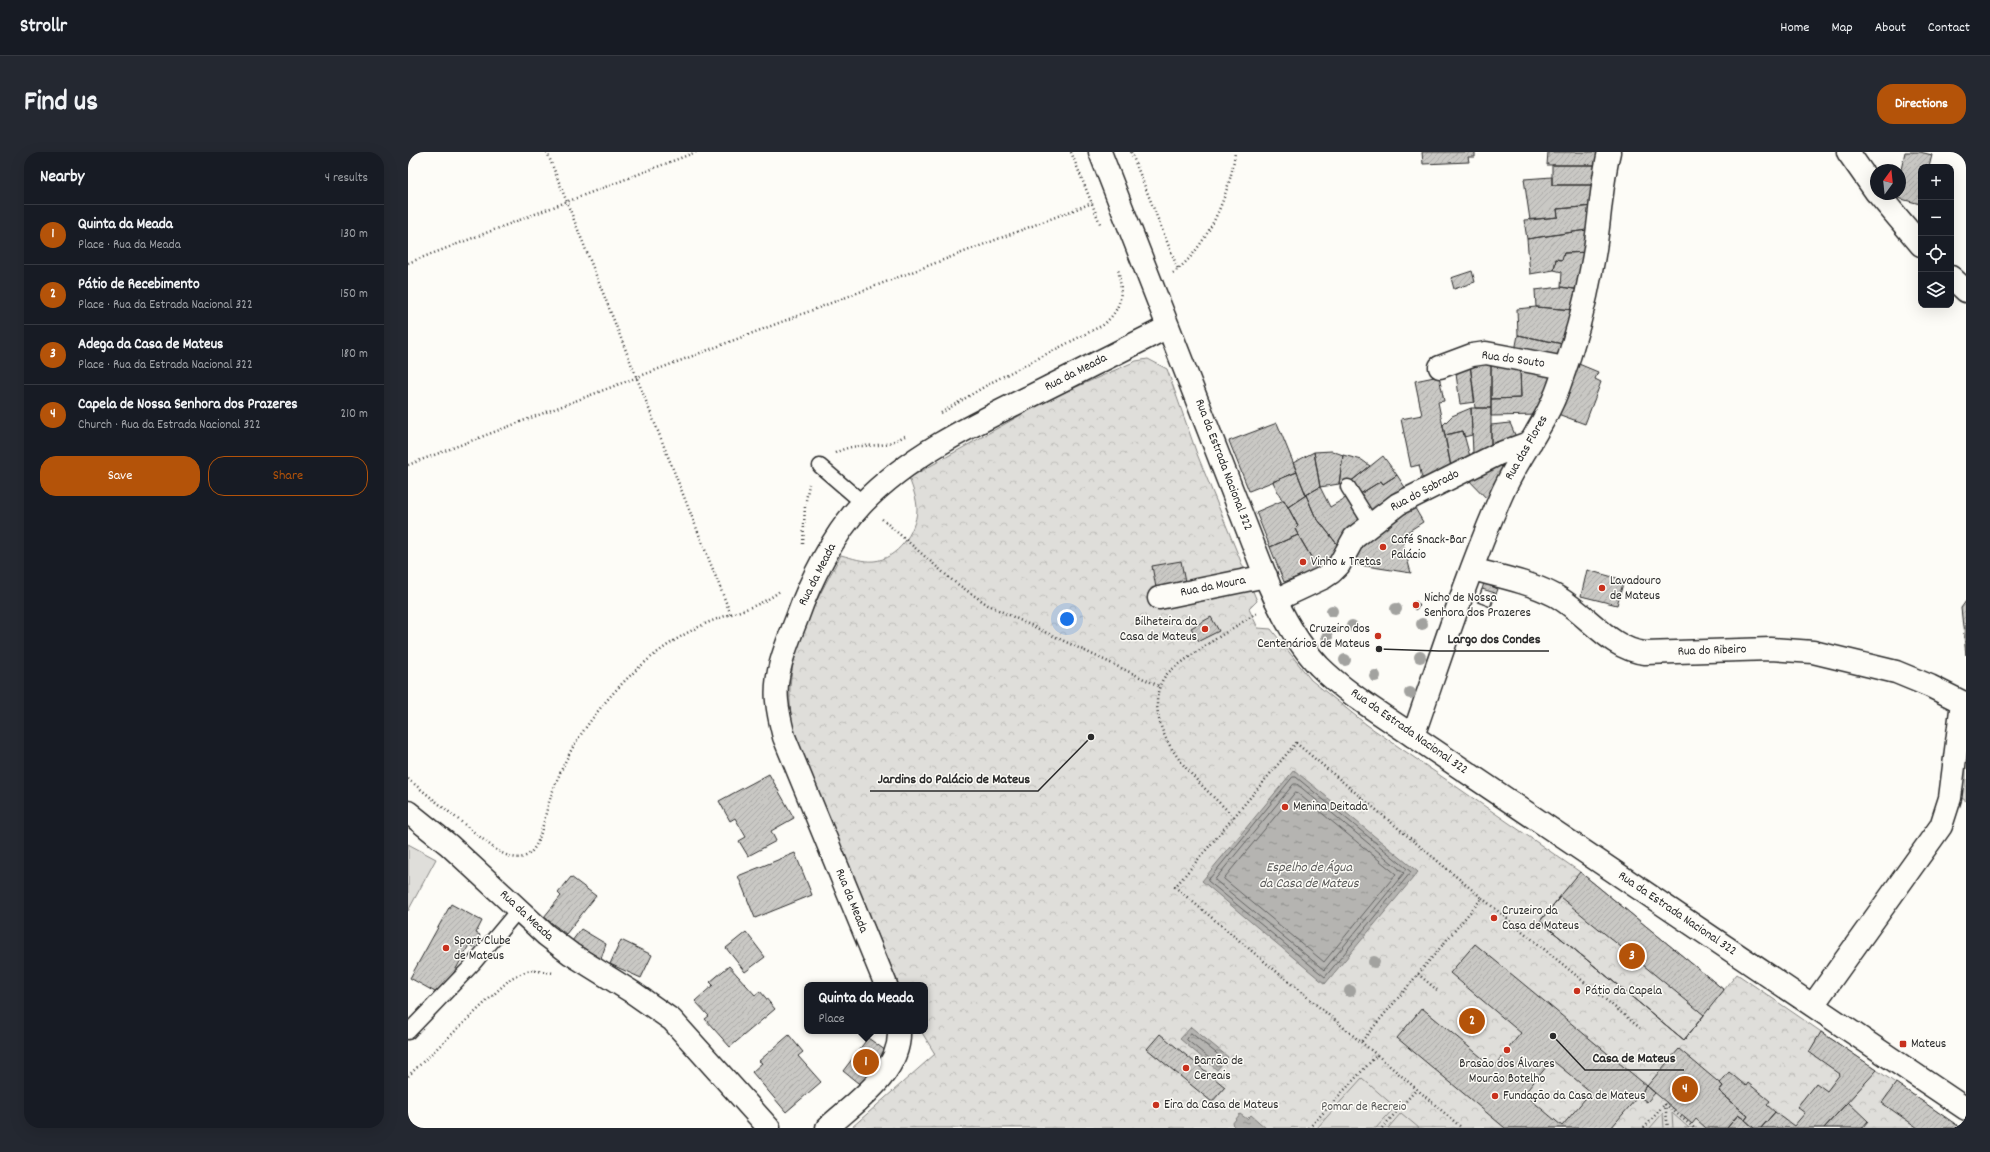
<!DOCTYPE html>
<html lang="en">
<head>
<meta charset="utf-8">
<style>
  :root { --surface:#171b24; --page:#242831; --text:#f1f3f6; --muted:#9ea1a6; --line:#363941; --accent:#b45309 }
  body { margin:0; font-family:Dekko,sans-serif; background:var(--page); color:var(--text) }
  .controls { position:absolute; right:12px; top:12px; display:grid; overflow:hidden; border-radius:8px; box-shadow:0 4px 16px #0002 }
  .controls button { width:36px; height:36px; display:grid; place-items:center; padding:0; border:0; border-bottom:1px solid var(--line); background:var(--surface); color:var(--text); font:20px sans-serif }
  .compass { position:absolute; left:1462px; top:12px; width:36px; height:36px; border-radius:50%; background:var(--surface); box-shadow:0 4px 16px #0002; rotate:15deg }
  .you { position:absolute; left:659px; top:467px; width:14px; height:14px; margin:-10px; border:3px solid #fff; border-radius:50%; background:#1a73e8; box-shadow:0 0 0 6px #1a73e833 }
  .badge { display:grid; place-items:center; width:26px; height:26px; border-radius:50%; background:var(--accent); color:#fff; font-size:13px; font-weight:700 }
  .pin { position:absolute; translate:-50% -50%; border:2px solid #fff; box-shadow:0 1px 4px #0006 }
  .popup { position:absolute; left:396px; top:830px; width:124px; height:52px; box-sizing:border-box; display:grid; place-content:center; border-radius:8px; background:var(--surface); filter:drop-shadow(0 1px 3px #0005); font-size:13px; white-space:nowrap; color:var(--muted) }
  .popup b { font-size:15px; color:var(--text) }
  .popup::after { content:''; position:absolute; left:50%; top:100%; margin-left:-8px; border:8px solid transparent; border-top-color:var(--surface) }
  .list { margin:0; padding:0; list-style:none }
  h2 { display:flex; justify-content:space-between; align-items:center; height:52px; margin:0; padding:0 16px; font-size:17px }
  h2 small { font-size:13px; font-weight:400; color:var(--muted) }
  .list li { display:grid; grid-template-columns:26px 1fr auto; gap:12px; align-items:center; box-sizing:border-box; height:60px; padding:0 16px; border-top:1px solid var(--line) }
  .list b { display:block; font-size:15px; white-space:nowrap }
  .list p { margin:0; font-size:13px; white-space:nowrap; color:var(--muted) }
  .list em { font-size:13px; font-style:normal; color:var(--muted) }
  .actions { display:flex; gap:8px; padding:12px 16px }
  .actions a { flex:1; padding:9px 0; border:1px solid var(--accent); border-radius:16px; text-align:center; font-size:14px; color:var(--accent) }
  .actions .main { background:var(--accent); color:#fff }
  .icon { flex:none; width:22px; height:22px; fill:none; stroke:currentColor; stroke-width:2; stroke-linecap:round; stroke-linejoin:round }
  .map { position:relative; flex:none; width:1558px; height:976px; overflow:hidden; border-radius:16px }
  header { display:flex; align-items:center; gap:24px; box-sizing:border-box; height:56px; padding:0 20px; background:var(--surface); border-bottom:1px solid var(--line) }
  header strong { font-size:19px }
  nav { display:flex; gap:22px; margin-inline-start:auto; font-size:14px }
  .intro { display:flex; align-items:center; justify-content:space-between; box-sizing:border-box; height:96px; padding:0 24px }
  h1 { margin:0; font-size:28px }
  .button { padding:10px 18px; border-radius:16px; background:var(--accent); color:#fff; font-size:14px; font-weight:700 }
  main { display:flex; gap:24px; padding:0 24px }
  aside { flex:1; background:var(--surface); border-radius:16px; box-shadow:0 4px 16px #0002 }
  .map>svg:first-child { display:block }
</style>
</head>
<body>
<header>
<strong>Strollr</strong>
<nav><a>Home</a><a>Map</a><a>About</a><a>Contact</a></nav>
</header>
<div class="intro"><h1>Find us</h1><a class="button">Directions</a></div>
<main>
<aside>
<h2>Nearby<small>4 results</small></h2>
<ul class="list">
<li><span class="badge">1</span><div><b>Quinta da Meada</b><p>Place · Rua da Meada</p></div><em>130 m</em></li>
<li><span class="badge">2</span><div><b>Pátio de Recebimento</b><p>Place · Rua da Estrada Nacional 322</p></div><em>150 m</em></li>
<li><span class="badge">3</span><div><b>Adega da Casa de Mateus</b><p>Place · Rua da Estrada Nacional 322</p></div><em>180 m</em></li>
<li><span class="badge">4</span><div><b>Capela de Nossa Senhora dos Prazeres</b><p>Church · Rua da Estrada Nacional 322</p></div><em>210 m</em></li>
</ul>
<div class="actions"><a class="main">Save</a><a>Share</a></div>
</aside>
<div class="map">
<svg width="1558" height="976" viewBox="0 0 1558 976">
  <defs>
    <pattern id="park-crowns" width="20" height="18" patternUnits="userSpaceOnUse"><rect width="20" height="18" fill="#dfdeda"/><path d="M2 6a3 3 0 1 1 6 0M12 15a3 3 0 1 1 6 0" fill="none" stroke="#c0bfbb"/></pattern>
    <pattern id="water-ripples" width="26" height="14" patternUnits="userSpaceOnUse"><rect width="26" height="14" fill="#b5b4b1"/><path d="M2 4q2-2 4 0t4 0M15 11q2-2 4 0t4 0" fill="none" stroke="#939390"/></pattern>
    <pattern id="building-hatch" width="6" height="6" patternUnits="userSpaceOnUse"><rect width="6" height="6" fill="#c9c8c4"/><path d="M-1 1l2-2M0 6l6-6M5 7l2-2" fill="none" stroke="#adaca9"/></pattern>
  </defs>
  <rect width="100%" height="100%" fill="#fdfcf7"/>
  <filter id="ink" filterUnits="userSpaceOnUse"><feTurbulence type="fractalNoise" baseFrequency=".025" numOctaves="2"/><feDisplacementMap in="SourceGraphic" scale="8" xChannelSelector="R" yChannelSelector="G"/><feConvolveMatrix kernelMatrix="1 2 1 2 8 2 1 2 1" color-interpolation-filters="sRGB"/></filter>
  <g filter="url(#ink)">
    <path fill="url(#park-crowns)" stroke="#858482" d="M740,207L759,217L789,302L849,449L841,457L850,476L863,477L903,528L959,573L1172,720L1316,838L1329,822L1553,976H443L527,902L513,879H517V833H491L393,598C390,588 386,579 384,569C373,507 405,455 433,403C444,406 455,410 466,409C489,407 508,380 509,358C509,347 505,337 501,326L643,246L728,209Z"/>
    <path fill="#dfdeda" stroke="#858482" d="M1558,559V649L1547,641Z
      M0,692L28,707L0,759Z
      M954,926L987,955L968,976H909Z
      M993,961L1011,976H980Z
      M1255,961L1256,976H1242Z
      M1264,961L1281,976H1265Z"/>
    <path fill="url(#water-ripples)" stroke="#7e7d7b" d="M886,618L1010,720L917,832L794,729Z
      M783,875L820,905L809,918L772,887Z
      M832,962L839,967L843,963L858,976H828L824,972Z"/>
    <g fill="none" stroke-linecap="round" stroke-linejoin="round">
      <path stroke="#626261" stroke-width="1" d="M885,625H888L1003,720L917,825L800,729Z
        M886,632H889L996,721L916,818L807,728Z
        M888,640L988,722L916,810L816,727Z
        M783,881L813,905L810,911H807L779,888Z"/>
    </g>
    <path fill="url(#building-hatch)" stroke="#2b2b2b" fill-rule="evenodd" d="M1014,0H1067V5H1060L1061,10L1015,12Z
      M1140,0H1189L1188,13H1139Z
      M1497,0H1512L1524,3L1521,15H1513L1512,52L1486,45L1487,42H1492V22Z
      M1144,13H1188L1187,33H1144Z
      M1144,25V33H1187L1186,54L1149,57L1150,65L1122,68L1116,27Z
      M1186,54L1185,77L1119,87L1116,68L1150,65L1149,57Z
      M1185,77L1184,100L1156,101L1154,108L1148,107L1146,118L1122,122L1119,87Z
      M1184,100L1173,138L1153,135L1154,120L1146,118L1148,107L1154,108L1156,101Z
      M1064,119L1067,130L1046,137L1043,126Z
      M1153,135L1173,138L1166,158L1128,155L1127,138Z
      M1128,155L1166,158L1155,192L1110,183L1109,157Z
      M1110,183L1155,192L1150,213L1106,204Z
      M1083,206L1112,216L1113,246L1083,247Z
      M1083,206V256H1067L1062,212Z
      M1166,210L1190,220L1187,227L1193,230L1177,272L1147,261Z
      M1062,212L1067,250L1052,252L1047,214Z
      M1112,216L1150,222L1131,263L1083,264V247L1113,246Z
      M1031,224L1036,249L1030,250L1044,320L1014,326L1011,313L1003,315L993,267L1014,263L1007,229Z
      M1063,256H1083V301H1065Z
      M1063,256L1064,283L1056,285L1055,279L1037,283L1035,273L1044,264Z
      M869,271L889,320L841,339L821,289Z
      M1102,271L1110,290L1083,301V273Z
      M1055,279L1064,312L1044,320L1037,283Z
      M924,299L935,303L931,332L912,335L906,300Z
      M906,300L912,335L898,343L885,311Z
      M935,303L954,308L962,314L941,331L931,332Z
      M975,304L989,323L975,332L973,329L949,344L941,331Z
      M1086,307L1098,319L1083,351L1056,323Z
      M889,320L898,343L880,355L876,348H874L865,330Z
      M989,323L1000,340L961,364L949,344L973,329L975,332Z
      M912,335L922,355L941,344L955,366L932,396L907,364L898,343Z
      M898,343L907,364L932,396L910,417L887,377L890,374L880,355Z
      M876,348L890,374L887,377L890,383L862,395L848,360Z
      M1004,351L1015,370L993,384L1003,421L945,412L949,385Z
      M890,383L910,417L876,430L862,395Z
      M773,409L778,436L749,441L744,414Z
      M1179,418L1216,428L1209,453L1173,444Z
      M1076,431L1090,437L1083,455L1070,450Z
      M1074,437L1087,441L1082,455L1069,450Z
      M1008,449L1012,454L1007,458L1003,453Z
      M1558,449V503L1553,456Z
      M803,465L811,479L791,489L783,476Z
      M361,622L386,666L363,679L368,689L340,704L331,689L338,685L327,666L322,669L311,649Z
      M387,701L404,743L347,766L330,724Z
      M1172,720L1316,838L1276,888L1132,769Z
      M163,725L188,744L158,782L136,765L153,744L150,741Z
      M1152,745L1296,863L1276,888L1132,769Z
      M43,752L74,769L68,781L72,783L66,795L61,793L43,826L27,840L2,826Z
      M173,777L198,792L193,807L164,789Z
      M338,780L357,805L337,820L318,796Z
      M213,788L244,803L233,826L202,812Z
      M1067,792L1239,934L1203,976H1097L989,886L1014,856L1085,915L1113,881L1042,821ZM1144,908L1183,940L1154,974L1116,942Z
      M321,814L347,843L352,839L367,857L322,895L297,867L301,864L287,849L305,833L302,830Z
      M1413,880L1469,918L1416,976H1353L1367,960L1386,974L1397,961L1389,955L1408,931L1419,939L1432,922L1401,900Z
      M752,882L817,935L804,950L739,897Z
      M381,883L395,900L390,904L413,930L378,960L344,920L354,911L351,909Z
      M460,886L481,901L455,935L435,919Z
      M1271,897L1315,934L1311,939L1340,964L1337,968L1330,963L1319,976H1298L1288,967L1284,972L1239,934Z
      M1321,920L1338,934L1340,931L1362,949L1359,953L1367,960L1353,976H1346L1337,968L1340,964L1311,939L1315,934L1312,931Z
      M1488,931L1553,976H1510L1474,951Z
      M1239,934L1247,941L1239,950L1231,944Z
      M1440,950L1460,969L1454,976H1416Z
      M1330,963L1337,968L1346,976H1319Z"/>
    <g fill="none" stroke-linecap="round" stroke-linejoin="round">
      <defs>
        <path id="lane" d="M412,314L455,351
          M940,335L963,372
          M0,880L65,812L111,757"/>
        <path id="street" d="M1440,0L1468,40
          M1470,42L1513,93
          M1543,125L1558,139
          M1032,215L1064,203L1078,201L1157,216
          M1064,417C1090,424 1121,430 1146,443C1177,459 1202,498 1237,501L1363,497L1405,500L1488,520L1522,534L1558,552
          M751,446L858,424
          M868,448L915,426L924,420L931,413L946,386L990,352L1090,302L1123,290
          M1005,584C1033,504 1059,422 1093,344C1109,306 1137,274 1151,234C1165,196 1177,154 1184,114C1192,76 1192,37 1201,0
          M0,660L41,693L138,783L163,802L224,840L264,868L361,976
          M478,833L376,585C373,573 370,561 369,549C366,521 379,492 389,466C402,429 426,381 454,352C500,304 564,273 623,244C669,221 715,198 760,175
          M1405,853L1533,674L1542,646L1554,550
          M419,976C446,951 493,921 491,879"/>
        <path id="primary" d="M692,0L861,433C873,461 889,491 911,514C938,541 973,562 1005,584L1558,957"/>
      </defs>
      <use href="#lane" stroke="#2b2b2b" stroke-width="17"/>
      <use href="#street" stroke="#2b2b2b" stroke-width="25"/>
      <use href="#primary" stroke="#2b2b2b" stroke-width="25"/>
      <path stroke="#2b2b2b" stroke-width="2.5" stroke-dasharray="1 3" stroke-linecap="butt" d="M139,0L323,463
        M663,0L693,74
        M723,0L770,117
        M0,111L288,0
        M765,121C798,98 823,40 827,0
        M533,261L584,230L695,173C715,156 715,141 710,117
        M427,301C445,292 451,295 470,293C479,293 488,288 497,284
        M0,313L684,51
        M474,367L545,429L580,453L751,534
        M395,392L397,354L401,332
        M888,591L1074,746L953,890L767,735Z
        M0,627L87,697C132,726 132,676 142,647C149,627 157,608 168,590C200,540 245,495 299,471C324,460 352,456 373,438
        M826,665C804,643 777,620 761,592C749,572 742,539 760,521C765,516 772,512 777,508C800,491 825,476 849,461
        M1074,746L1232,876
        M1010,822L1029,838
        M953,890L969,903
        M0,924L103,826L122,818L146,821
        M1257,952L1260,976
        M901,976L969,903L1054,976
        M974,976L1008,938
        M1236,976L1257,952L1286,976"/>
      <use href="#lane" stroke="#fdfcf7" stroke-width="14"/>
      <use href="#street" stroke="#fdfcf7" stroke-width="22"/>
      <use href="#primary" stroke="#fdfcf7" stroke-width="22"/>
    </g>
    <g fill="#a2a29f">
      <circle cx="988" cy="457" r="6"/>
      <circle cx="924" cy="459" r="6"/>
      <circle cx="1014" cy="472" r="6"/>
      <circle cx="944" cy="474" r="6"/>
      <circle cx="919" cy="485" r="6"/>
      <circle cx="1012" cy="505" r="6"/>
      <circle cx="937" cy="508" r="6"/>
      <circle cx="967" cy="524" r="6"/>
      <circle cx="1002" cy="541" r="6"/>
      <circle cx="966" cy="810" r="6"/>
      <circle cx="942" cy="839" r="6"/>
    </g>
  </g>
  <g fill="#c8321e" stroke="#fdfcf7" stroke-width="1.5">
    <circle cx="975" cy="395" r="4"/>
    <circle cx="895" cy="410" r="4"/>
    <circle cx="1194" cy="436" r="4"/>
    <circle cx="1008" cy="453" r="4"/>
    <circle cx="797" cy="477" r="4"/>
    <circle cx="970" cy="484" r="4"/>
    <circle cx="877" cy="655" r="4"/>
    <circle cx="1086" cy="766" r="4"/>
    <circle cx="38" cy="796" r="4"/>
    <circle cx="1169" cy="839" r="4"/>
    <rect x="1491" y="888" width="8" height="8" rx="2"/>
    <circle cx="1099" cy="898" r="4"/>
    <circle cx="778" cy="916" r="4"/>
    <circle cx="1087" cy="944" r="4"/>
    <circle cx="748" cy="953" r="4"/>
  </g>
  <g text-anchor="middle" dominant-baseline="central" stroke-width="3" stroke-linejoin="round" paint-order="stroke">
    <g font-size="13" fill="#2b2b2b" stroke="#fdfcf7">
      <text transform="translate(1105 208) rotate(8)">Rua do Souto</text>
      <text transform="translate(668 221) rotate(-27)">Rua da Meada</text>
      <text transform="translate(1119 296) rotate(-60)">Rua das Flores</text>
      <text transform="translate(815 313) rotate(69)">Rua da Estrada Nacional 322</text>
      <text transform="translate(1017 339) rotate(-28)">Rua do Sobrado</text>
      <text transform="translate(410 423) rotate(-63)">Rua da Meada</text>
      <text transform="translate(805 435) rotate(-11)">Rua da Moura</text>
      <text transform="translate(1304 499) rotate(-2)">Rua do Ribeiro</text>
      <text transform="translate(1001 580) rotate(35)">Rua da Estrada Nacional 322</text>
      <text transform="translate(443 749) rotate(68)">Rua da Meada</text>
      <text transform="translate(1269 762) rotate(34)">Rua da Estrada Nacional 322</text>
      <text transform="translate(118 764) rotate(43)">Rua da Meada</text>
    </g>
    <g font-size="13" fill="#2b2b2b" stroke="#fdfcf7" text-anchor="start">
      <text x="983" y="388">Café Snack-Bar<tspan x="983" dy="15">Palácio</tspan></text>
      <text x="903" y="410">Vinho &amp; Tretas</text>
      <text x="1202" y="429">Lavadouro<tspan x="1202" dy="15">de Mateus</tspan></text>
      <text x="1016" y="446">Nicho de Nossa<tspan x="1016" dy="15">Senhora dos Prazeres</tspan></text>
      <text x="789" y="470" text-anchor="end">Bilheteira da<tspan x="789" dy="15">Casa de Mateus</tspan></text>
      <text x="962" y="477" text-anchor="end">Cruzeiro dos<tspan x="962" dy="15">Centenários de Mateus</tspan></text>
      <text x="885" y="655">Menina Deitada</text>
      <text x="1094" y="759">Cruzeiro da<tspan x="1094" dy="15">Casa de Mateus</tspan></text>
      <text x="46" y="789">Sport Clube<tspan x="46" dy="15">de Mateus</tspan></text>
      <text x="1177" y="839">Pátio da Capela</text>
      <text x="1503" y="892">Mateus</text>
      <text x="786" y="909">Barrão de<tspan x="786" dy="15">Cereais</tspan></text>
      <text x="1099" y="912" text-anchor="middle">Brasão dos Álvares<tspan x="1099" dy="15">Mourão Botelho</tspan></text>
      <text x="1095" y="944">Fundação da Casa de Mateus</text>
      <text x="756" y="953">Eira da Casa de Mateus</text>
    </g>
    <g font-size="13" fill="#585857" stroke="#fdfcf7">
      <text x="956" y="955">Pomar de Recreio</text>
    </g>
    <g font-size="14" font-style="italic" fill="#5b5b5a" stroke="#fdfcf7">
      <text x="901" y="716">Espelho de Água<tspan x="901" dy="16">da Casa de Mateus</tspan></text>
    </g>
  </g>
  <path fill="none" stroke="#2b2b2b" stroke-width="1.5" d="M971 497L1031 499H1141M683 585L630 639H462M1145 884L1177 918H1276"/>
  <g fill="#2b2b2b" stroke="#fdfcf7" stroke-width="1.5">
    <circle cx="971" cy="497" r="4"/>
    <circle cx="683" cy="585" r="4"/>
    <circle cx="1145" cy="884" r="4"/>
  </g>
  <g font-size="14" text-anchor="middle" font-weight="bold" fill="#2b2b2b" stroke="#fdfcf7" stroke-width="3" stroke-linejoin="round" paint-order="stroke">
    <text x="1086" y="491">Largo dos Condes</text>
    <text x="546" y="631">Jardins do Palácio de Mateus</text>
    <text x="1226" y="910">Casa de Mateus</text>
  </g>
</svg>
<div class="controls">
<button>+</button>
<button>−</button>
<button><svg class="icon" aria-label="locate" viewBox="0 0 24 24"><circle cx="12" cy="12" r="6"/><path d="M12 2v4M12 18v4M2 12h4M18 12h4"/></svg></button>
<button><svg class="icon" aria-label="layers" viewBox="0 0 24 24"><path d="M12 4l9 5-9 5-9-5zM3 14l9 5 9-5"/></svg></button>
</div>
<svg class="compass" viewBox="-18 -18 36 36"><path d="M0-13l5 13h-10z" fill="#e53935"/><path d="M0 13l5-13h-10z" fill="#9ea1a6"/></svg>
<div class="you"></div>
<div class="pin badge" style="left:458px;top:910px">1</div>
<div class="popup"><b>Quinta da Meada</b>Place</div>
<div class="pin badge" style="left:1064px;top:869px">2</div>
<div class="pin badge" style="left:1224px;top:804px">3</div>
<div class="pin badge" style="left:1277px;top:937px">4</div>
</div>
</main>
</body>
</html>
